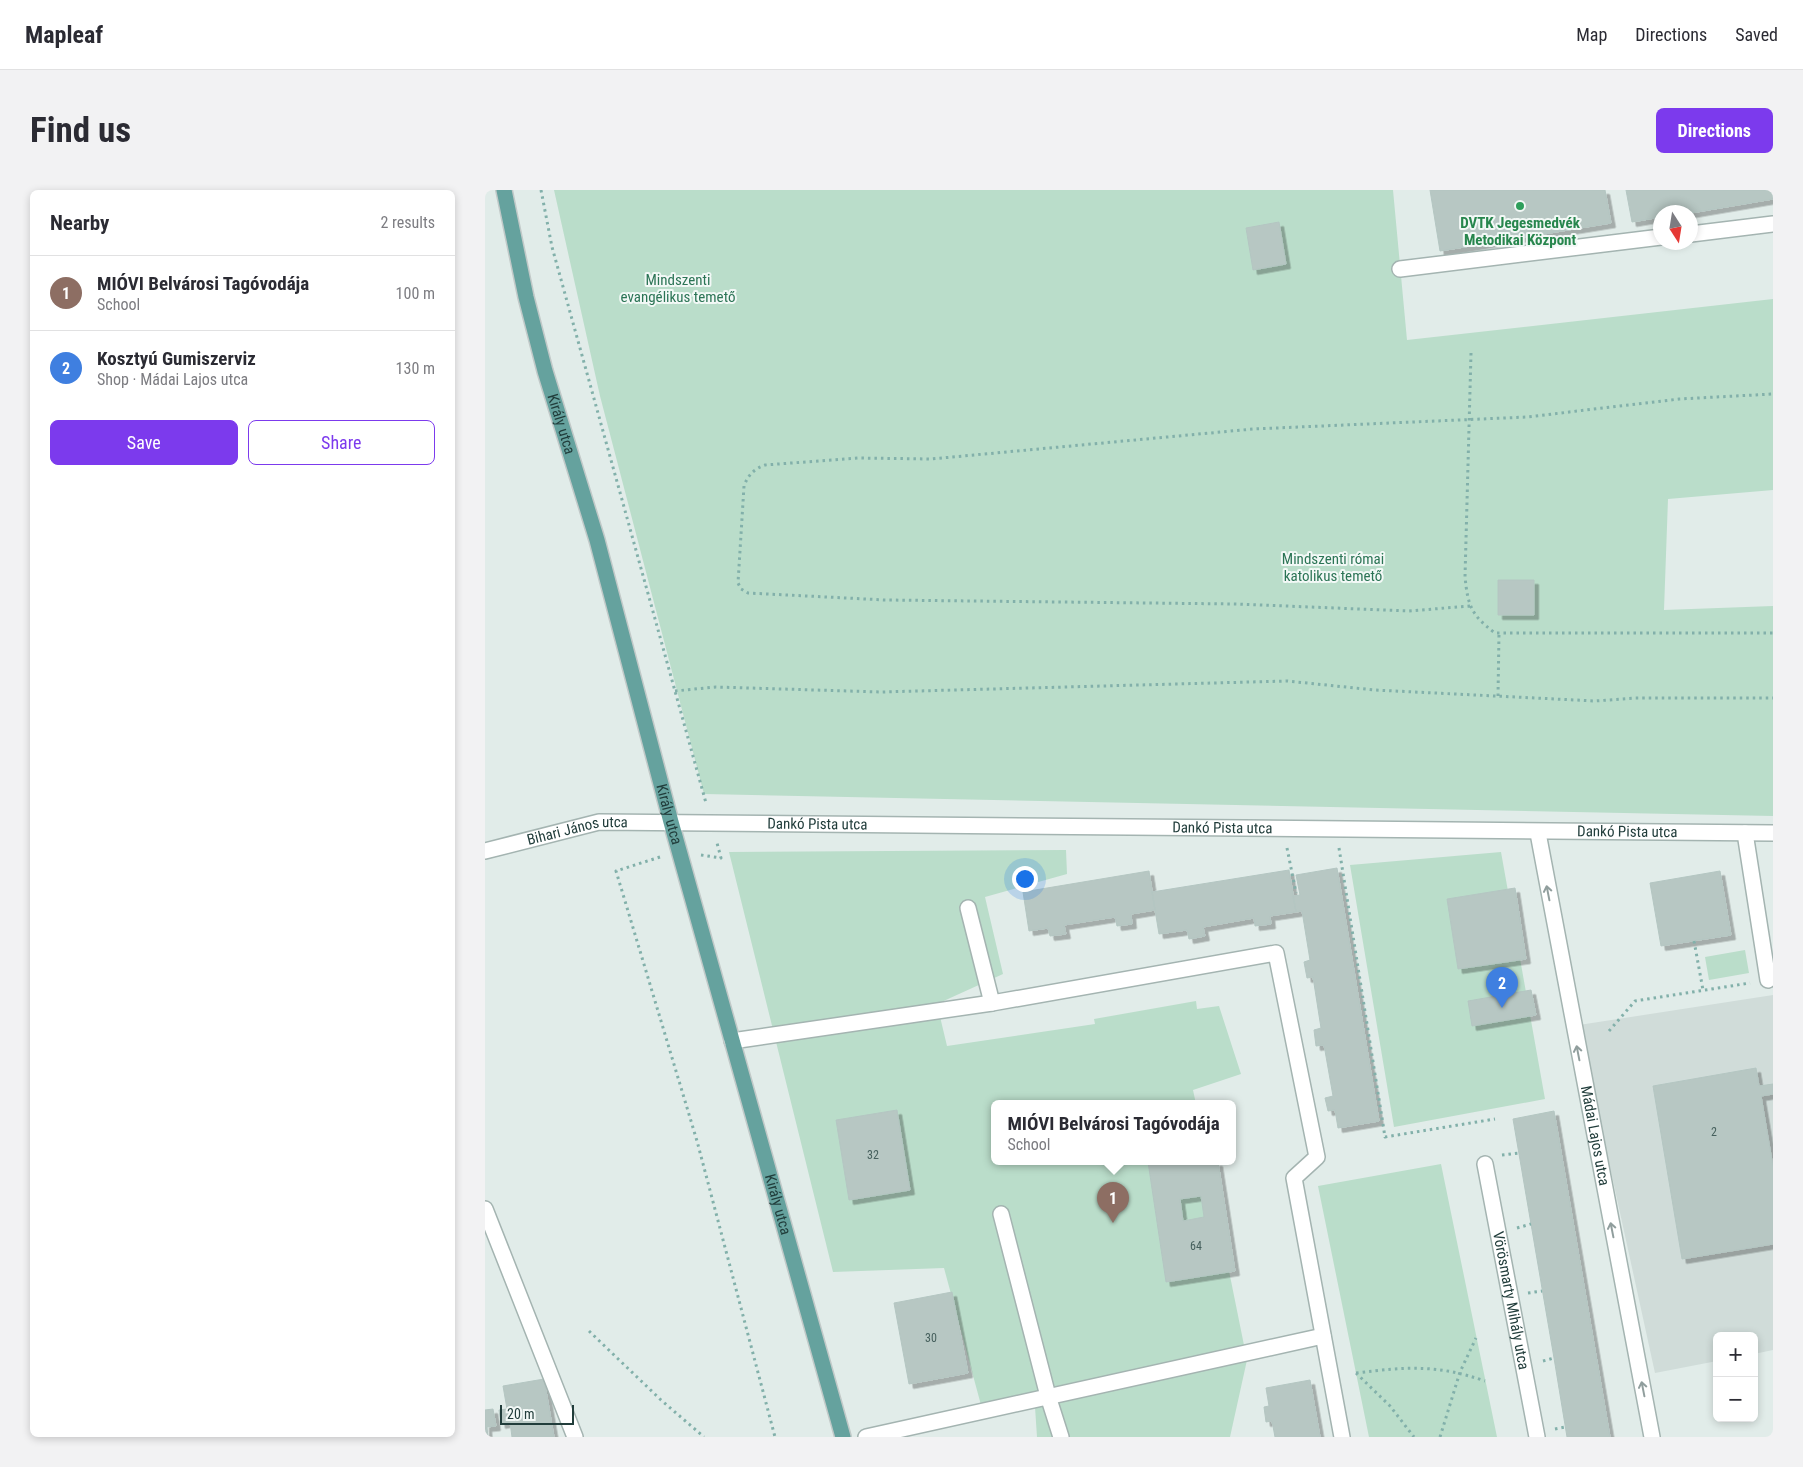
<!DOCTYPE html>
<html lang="en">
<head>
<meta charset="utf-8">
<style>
  :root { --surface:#fff; --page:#f2f2f3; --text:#2b2b33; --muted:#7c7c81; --line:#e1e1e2; --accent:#7c3aed }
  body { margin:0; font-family:"Roboto Condensed",sans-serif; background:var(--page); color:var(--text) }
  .controls { position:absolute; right:15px; bottom:15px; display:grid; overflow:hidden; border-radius:8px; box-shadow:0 2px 8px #0003 }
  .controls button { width:45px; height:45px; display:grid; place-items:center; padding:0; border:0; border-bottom:1px solid var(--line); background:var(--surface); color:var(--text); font:25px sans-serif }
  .compass { position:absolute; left:1168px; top:15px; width:45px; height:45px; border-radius:50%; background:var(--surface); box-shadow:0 2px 8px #0003; rotate:168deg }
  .scale { position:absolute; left:15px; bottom:12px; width:74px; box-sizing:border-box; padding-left:5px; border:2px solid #213d3b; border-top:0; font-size:14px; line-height:18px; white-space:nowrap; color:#213d3b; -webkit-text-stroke:4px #f2f8f6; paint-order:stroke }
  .you { position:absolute; left:539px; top:688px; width:18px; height:18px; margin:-12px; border:4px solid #fff; border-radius:50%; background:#1a73e8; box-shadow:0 0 0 8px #1a73e833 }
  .badge { display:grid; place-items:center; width:32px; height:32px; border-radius:50%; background:var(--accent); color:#fff; font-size:16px; font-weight:700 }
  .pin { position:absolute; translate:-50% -41px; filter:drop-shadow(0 1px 2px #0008) }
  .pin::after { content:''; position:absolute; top:26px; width:18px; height:15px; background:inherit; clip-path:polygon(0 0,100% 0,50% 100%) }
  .popup { position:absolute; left:506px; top:910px; width:245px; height:65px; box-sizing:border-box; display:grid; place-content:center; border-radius:8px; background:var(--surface); filter:drop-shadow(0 1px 4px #0005); font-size:16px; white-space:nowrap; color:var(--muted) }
  .popup b { font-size:19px; color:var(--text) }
  .popup::after { content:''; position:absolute; left:50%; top:100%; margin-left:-10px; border:10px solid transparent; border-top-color:var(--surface) }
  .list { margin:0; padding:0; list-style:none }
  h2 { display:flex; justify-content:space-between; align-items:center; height:65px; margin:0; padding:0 20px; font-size:21px }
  h2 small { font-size:16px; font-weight:400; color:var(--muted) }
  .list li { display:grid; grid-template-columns:32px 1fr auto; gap:15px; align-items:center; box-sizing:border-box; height:75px; padding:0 20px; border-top:1px solid var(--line) }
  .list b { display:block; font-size:19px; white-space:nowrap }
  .list p { margin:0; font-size:16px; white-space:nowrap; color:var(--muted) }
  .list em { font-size:16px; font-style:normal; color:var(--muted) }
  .actions { display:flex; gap:10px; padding:15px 20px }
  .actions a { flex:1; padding:11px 0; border:1px solid var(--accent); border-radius:8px; text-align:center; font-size:18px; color:var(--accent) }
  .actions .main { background:var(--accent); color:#fff }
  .map { position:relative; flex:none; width:1288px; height:1247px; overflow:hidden; border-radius:8px }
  header { display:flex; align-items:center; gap:30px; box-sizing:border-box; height:70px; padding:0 25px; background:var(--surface); border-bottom:1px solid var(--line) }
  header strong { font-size:24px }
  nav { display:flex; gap:28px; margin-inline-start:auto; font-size:18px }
  .intro { display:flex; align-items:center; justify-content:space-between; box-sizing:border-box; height:120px; padding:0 30px }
  h1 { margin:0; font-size:35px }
  .button { padding:12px 22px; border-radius:8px; background:var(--accent); color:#fff; font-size:18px; font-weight:700 }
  main { display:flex; gap:30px; padding:0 30px }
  aside { flex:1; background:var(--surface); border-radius:8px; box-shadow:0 2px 8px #0003 }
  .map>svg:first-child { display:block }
</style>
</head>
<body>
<header>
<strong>Mapleaf</strong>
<nav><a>Map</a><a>Directions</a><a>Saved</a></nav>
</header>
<div class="intro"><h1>Find us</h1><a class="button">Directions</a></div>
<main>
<aside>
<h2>Nearby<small>2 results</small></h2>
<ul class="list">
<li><span class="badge" style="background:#8d6e63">1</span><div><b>MIÓVI Belvárosi Tagóvodája</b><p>School</p></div><em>100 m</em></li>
<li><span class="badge" style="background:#3f7fe0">2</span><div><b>Kosztyú Gumiszerviz</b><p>Shop · Mádai Lajos utca</p></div><em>130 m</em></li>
</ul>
<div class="actions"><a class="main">Save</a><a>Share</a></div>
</aside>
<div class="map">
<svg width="1288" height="1247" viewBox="0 0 1288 1247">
  <defs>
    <filter id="shadow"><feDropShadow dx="4.5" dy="4.5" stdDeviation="0" flood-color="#0004"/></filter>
  </defs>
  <rect width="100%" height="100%" fill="#e1ece9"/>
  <path fill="#d0dcd9" d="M1288,805V1160L1269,1164V1146H1232V1171L1170,1183L1094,835Z"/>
  <path fill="#baddca" d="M69,0H908L922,150L1288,109V300L1183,309L1179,420L1288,416V626L219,604L115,206Z
    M581,660L582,684L500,707L518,784L452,814L462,856L610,834L609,829L711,811L712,819L734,816L756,884L708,900L711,914H509V972H722L762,1170L745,1247H552L550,1217L496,1215L459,1078L348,1082L244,662Z
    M1016,662L1060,909L909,937L865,675Z
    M1260,760L1264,783L1224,790L1220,767Z
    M956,974L1012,1247H884L833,996Z"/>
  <path fill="#b7c7c3" stroke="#b4c6c2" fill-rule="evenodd" filter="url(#shadow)" d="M945,0H1120L1126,33L955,61Z
    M1141,0H1288V9L1206,23L1176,22V27L1147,32Z
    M794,32L801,74L768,80L761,38Z
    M1013,390H1049V425H1013Z
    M852,678L894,931L853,938L850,920L843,921L840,908L848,906L839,855L831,856L829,840L836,838L828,787L822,788L819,772L825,770L817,721L811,722L808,706L815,705L811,685Z
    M804,680L811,722L785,726L786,734L770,736L769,728L718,737L720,746L704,749L702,740L674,744L667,702Z
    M664,681L670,720L646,724L647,734L632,736L630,727L579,735L581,744L565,746L563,738L544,741L538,702Z
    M1235,681L1246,745L1176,756L1165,693Z
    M1030,698L1041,769L973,779L962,709Z
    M1046,800L1051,825L987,836L983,811Z
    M1271,878L1274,896L1288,894V904L1276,906L1288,977V1054L1197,1069L1168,896Z
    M412,920L425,1000L364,1010L351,930Z
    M1069,921L1087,1026L1125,1247H1082L1069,1168L1028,929Z
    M663,972H733L750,1081L681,1092ZM716,1006L719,1027L698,1031L695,1009Z
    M467,1102L483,1183L424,1194L409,1113Z
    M59,1189L69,1247H27L25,1232L16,1234L14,1220L22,1219L18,1196Z
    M825,1190L835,1247H790L787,1231L781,1232L779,1217L784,1216L781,1198Z
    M8,1219L11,1236L2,1237L3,1247H0V1220Z"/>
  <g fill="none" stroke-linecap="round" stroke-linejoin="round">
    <defs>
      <g id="minor">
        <path d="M1206,44L1288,34"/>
        <path d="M915,79L1176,47"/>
        <path id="s1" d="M1053,643L1167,1247"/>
        <path d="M1260,643L1283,790"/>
        <path id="s2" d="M0,661L114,632L1288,643"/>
        <path d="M483,718L507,813"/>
        <path d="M247,851L507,813L791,763L832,967L809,988L857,1247"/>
        <path id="s3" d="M1000,974L1052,1247"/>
        <path d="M0,1019L90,1247"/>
        <path d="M516,1024L563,1206L576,1247"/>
        <path d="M381,1247L838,1146"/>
      </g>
      <g id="major">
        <path id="s4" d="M19,0L41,107L60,181L112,350L186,632L358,1247"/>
      </g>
    </defs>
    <use href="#minor" stroke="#a4b4b1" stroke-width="18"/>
    <use href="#major" stroke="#c1c9c8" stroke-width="18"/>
    <path stroke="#82b0aa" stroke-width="3" stroke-dasharray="2.5 4" stroke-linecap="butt" d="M56,0L67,57L221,613
      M986,163L980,387C983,416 986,425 1010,443H1288
      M985,416L924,421L751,414L400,410L263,403L256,399L253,393L259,296C263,285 269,279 280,275L373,268L446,269L768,239L1042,227L1194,209L1288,204
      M190,501L231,497L396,502L802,491L890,500L1110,511L1150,508H1288
      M1013,506L1014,443
      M802,658L811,703
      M854,658L900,947L1010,929
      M216,665L236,668L232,653
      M175,667L131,681L212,951L290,1247
      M1209,751L1218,800
      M1124,841L1150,811L1265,793
      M1017,965L1034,963
      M1032,1038L1046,1034
      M1043,1103L1057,1101
      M104,1141L176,1210L219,1247
      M1058,1171L1069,1168
      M871,1183C921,1177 951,1174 1000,1191
      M871,1183L905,1216L929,1247
      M1070,1239L1080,1237
      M955,1247L975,1182L991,1148"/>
    <use href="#minor" stroke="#fff" stroke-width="15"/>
    <use href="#major" stroke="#65a29e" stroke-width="15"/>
  </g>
  <defs><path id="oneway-shaft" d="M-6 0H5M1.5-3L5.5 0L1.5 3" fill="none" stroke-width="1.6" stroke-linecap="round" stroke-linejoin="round" transform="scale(1.25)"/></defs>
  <g stroke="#909e9d">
    <use href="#oneway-shaft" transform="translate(1063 703) rotate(-101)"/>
    <use href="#oneway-shaft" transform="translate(1093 863) rotate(-101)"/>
    <use href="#oneway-shaft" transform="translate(1127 1040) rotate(-101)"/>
    <use href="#oneway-shaft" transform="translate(1158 1199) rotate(-101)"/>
  </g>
  <circle fill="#2e9e5b" stroke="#f2f8f6" stroke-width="2" cx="1035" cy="16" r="5"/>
  <g text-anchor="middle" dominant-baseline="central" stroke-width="4" stroke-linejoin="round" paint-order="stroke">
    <g font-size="12" fill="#46605d">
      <text x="1229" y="942">2</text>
      <text x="388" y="965">32</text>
      <text x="711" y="1056">64</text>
      <text x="446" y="1148">30</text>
    </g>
    <g font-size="15" font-weight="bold" fill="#27864d" stroke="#f2f8f6">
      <text x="1035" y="33">DVTK Jegesmedvék<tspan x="1035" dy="17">Metodikai Központ</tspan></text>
    </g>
    <g font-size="15" fill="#2b7455" stroke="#f2f8f6">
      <text x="193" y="90">Mindszenti<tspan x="193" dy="17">evangélikus temető</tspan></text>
      <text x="848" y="369">Mindszenti római<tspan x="848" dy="17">katolikus temető</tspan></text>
    </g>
    <g font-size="15" fill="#213d3b" stroke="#f2f8f6">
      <text stroke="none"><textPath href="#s4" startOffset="241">Király utca</textPath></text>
      <text stroke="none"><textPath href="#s4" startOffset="646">Király utca</textPath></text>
      <text stroke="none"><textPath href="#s2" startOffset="336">Dankó Pista utca</textPath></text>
      <text stroke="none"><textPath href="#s2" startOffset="741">Dankó Pista utca</textPath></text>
      <text stroke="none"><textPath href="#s2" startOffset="95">Bihari János utca</textPath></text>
      <text stroke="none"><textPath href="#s2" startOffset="1146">Dankó Pista utca</textPath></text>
      <text stroke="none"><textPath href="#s1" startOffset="308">Mádai Lajos utca</textPath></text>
      <text stroke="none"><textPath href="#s4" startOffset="1051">Király utca</textPath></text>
      <text stroke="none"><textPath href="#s3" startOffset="139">Vörösmarty Mihály utca</textPath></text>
    </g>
  </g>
</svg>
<div class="controls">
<button>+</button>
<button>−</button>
</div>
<svg class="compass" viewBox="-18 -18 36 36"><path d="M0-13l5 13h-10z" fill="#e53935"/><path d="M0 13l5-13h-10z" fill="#7c7c81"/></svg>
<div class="scale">20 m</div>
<div class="you"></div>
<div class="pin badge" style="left:628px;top:1033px;background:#8d6e63">1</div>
<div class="popup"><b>MIÓVI Belvárosi Tagóvodája</b>School</div>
<div class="pin badge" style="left:1017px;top:818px;background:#3f7fe0">2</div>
</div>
</main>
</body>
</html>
